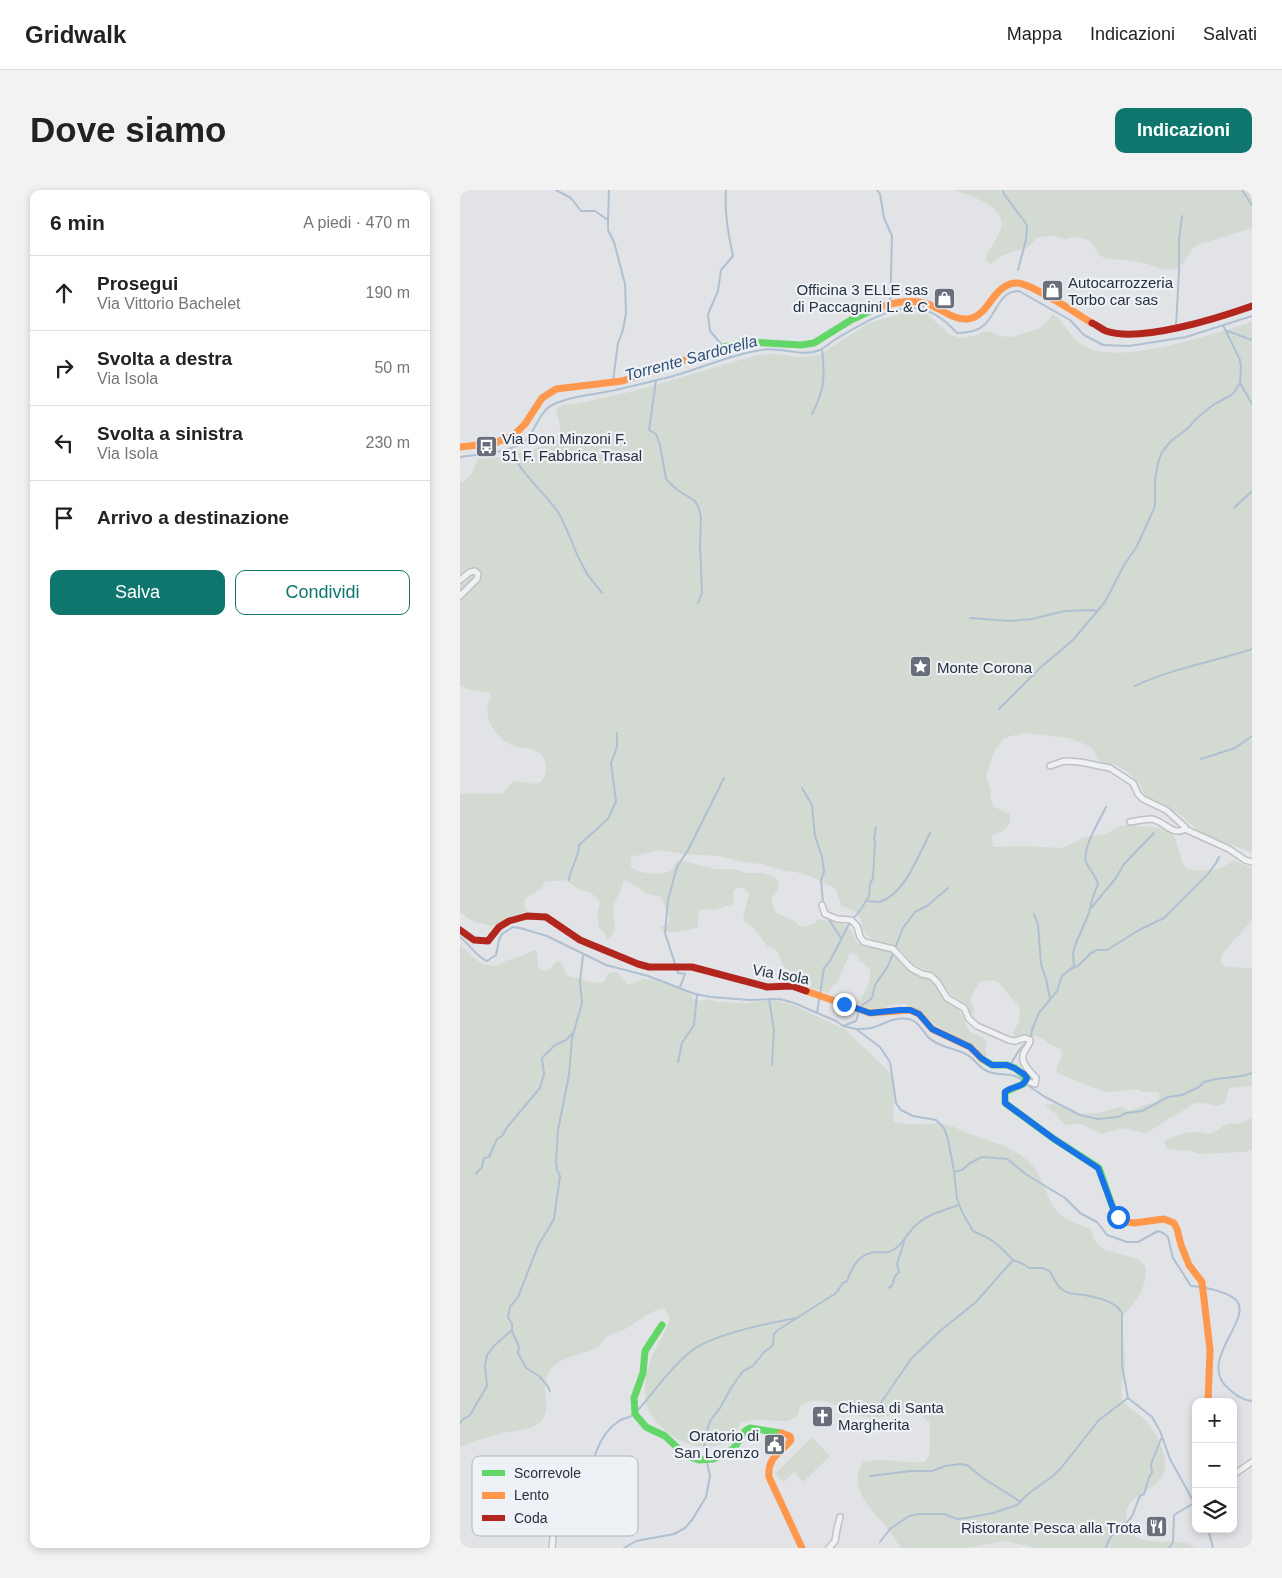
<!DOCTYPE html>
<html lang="it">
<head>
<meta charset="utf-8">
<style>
  :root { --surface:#fff; --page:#f2f2f2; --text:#222; --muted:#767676; --line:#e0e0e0; --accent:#0f766e }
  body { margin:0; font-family:Helvetica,sans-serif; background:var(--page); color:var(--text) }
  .controls { position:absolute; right:15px; bottom:15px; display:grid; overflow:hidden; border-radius:10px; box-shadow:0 2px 8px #0003 }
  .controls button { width:45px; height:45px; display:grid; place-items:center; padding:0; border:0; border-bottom:1px solid var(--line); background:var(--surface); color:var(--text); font:25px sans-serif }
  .stop { position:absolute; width:15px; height:15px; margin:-11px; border:4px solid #1a73e8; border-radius:50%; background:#fff }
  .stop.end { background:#1a73e8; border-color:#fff; box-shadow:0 1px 5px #0008 }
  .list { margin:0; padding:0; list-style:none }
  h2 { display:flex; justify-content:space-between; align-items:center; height:65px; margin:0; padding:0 20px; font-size:21px }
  h2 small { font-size:16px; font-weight:400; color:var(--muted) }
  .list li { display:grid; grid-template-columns:32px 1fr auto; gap:15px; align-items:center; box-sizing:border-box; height:75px; padding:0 20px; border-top:1px solid var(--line) }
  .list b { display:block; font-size:19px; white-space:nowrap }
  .list p { margin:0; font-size:16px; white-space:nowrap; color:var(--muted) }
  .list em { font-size:16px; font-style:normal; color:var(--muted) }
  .actions { display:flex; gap:10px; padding:15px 20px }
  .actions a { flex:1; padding:11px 0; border:1px solid var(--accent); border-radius:10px; text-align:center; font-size:18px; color:var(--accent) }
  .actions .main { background:var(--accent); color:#fff }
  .icon { flex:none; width:28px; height:28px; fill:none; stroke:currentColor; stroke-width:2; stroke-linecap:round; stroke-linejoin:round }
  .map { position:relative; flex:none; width:792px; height:1358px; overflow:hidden; border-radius:10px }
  header { display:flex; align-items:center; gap:30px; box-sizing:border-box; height:70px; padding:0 25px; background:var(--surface); border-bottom:1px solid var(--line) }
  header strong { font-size:24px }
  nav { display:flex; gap:28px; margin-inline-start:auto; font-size:18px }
  .intro { display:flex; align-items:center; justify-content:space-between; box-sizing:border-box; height:120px; padding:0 30px }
  h1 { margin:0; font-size:35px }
  .button { padding:12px 22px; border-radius:10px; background:var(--accent); color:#fff; font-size:18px; font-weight:700 }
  main { display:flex; gap:30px; padding:0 30px }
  aside { flex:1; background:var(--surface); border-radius:10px; box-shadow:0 2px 8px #0003 }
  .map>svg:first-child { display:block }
</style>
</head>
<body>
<header>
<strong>Gridwalk</strong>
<nav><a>Mappa</a><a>Indicazioni</a><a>Salvati</a></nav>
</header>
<div class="intro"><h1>Dove siamo</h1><a class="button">Indicazioni</a></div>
<main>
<aside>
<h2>6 min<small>A piedi · 470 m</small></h2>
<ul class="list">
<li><svg class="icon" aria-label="ahead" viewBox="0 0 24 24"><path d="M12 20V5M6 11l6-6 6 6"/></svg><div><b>Prosegui</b><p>Via Vittorio Bachelet</p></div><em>190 m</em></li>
<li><svg class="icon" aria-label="right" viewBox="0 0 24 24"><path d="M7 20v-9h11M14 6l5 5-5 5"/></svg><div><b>Svolta a destra</b><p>Via Isola</p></div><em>50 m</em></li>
<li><svg class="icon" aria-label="left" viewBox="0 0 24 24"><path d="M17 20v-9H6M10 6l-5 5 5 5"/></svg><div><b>Svolta a sinistra</b><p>Via Isola</p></div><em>230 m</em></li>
<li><svg class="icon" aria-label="arrive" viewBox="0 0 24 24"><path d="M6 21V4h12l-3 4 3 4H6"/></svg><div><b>Arrivo a destinazione</b></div></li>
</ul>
<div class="actions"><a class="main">Salva</a><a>Condividi</a></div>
</aside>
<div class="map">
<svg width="792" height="1358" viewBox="0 0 792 1358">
  <rect width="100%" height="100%" fill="#e1e3e6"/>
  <path fill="#d2dad1" d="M495,0H792V38L737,55L731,60L724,72L714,80L700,79L694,76L680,72L645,68L639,65L632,53L626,49L612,47L605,49L592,46L578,47L568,57L541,66L530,74L525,69C529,60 536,50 540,41C550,16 511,7 495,0Z
    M443,123L467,124L490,145L502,148L518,145L522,142L528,141L540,146L551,147L579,139L587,132L593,124C606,133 610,148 624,156C659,177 754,143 792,132V663L740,642L719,624L687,609L678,592L668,582L656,575L641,572L636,567L634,560L629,556L609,548L565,543L550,546L543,549L534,562L526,585L531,602V610L534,617L550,624C551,639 544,640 532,646L533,657L566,656L600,658L607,656L622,648L646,644L660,636L668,635L701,638L709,641L715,647L722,672L727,679C743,682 761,681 774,670L792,679V730L763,763L760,771L766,777L792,778V896L769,898L765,913L758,916L744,913H736L729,916L717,925L710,927L698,936L685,943L663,938L642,944L621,934L606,935L600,930L596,924L585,915L594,914L602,916L615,924L638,923L661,917L668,921L697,911L700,905L698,902H681L677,899C667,900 658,901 649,902C645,903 602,886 597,882L596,879L602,865L600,858C591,856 588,852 581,848C574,844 563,847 556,848L553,842L559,832L560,818L539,793L533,790L522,791L519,792L510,810L515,822L511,824L507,814L492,806L475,784L453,774L442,761L415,752L403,741L401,729L397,723L395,721L381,716L376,700L373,697L350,686L336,682L325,681L302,674L282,672L260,666L224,664L200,660L171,667V677C179,684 198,685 208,682C213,680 214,676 216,672L222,671L255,679H274L287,683H301L314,687L319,692V699L311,709L315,722L334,731L341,737L354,734L359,729L386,735L391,740L397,752L402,756L431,762L437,765L448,780L470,790L475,794L486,811L498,818L510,842L522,847L527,853L525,859L527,866H524C507,849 496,848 478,836C467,830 458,817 446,814C435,812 425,819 415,819C408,819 402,816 396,814C405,803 411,794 410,779L400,771L397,765L390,763L377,793L372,797L369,803L339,794L334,790L332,784L322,774L318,762L313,758L307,756L294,738L283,730L289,704L285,699L278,697L273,701L274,707L273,714L254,720L241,719C237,725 239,731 237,738C225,740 216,743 204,742L199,737L204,736L210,732L209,726L201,707L188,704L164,689C163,699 156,706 154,716C151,728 161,740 147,750L144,742L139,738L137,725L140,712C132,700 126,703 115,697C112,695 109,692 105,690L85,692L82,698L65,709L64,715L67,721L52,726L37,734L31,736L12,731L0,722V604C15,602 28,605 43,603C47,599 50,593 54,592C63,588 75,600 83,589C90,579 85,563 74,560C67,557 60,558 54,556C35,548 20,526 31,506L30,503L8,499L0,496V293C14,285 12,282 18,269L41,267L71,260L97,250C102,241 100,231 96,222L99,217L104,215L115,214L178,200L294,166L311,164L341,167L359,165L409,133Z
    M0,755C10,764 22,779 37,775C41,774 45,771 48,770C58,768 66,764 75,760L77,762L78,777L83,781L89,780L97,771L101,772L107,786C119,787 133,795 144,792C147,785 148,781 157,782L168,794C175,794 181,788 187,789C191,789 195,791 199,792C211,796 227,796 234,809L241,811L248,809L258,812L289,813L300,811H319L333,815L386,840L431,884C440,899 430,916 434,932C449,936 467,932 483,934C494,936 504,942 515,946C534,953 554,957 569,972C585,987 586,1012 600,1024C609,1032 621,1035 631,1039L634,1050L643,1059L678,1069L686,1077C686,1096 681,1103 670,1118C668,1120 664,1124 663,1127C661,1133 665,1163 665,1172C665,1184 658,1198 663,1210C666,1217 674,1220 679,1225C693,1235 707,1261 705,1278C702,1302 667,1301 666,1325C666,1329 668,1336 670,1340C682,1358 708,1349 726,1353C730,1354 733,1357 736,1358H576L545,1351L507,1358H441C436,1352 433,1345 428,1339C413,1320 386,1298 403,1272C424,1267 444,1274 465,1272L470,1263V1233L453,1218L452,1220C437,1222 421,1230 406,1227C381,1223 365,1200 340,1216L338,1226L328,1231L292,1230L282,1232C276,1240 271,1251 261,1254C231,1266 185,1236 185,1204C184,1193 188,1176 192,1166C198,1153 206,1142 210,1128L204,1118C189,1121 180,1131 167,1138C161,1142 152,1143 146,1147C143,1149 142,1154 139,1156C124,1166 99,1165 89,1182C79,1199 93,1216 82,1230C74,1241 53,1240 40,1244C27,1247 12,1251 0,1257Z
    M792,927V960L784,962L739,964L731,961L707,959L704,951C711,947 726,942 734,942C739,941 744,944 749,944C756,943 758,939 763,936C774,931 778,938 792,927Z
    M352,1247L370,1266L343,1292L334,1282L324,1292L315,1284Z"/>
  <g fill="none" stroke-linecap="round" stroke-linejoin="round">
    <path stroke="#aec0d2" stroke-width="2" d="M96,0L111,8L121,21H135L148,30V40L154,52L165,94L166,123L163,140L158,153L153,191
      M417,0L420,4L424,28L432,46L430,123
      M543,0L544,4L567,35L566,50L558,80
      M782,0L792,15
      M148,30L149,0
      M716,136L719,82V50L722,26
      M765,140L792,150
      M262,155L250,141L248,124L258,101L261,80L273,66C268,44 264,22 266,0
      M266,159L271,167
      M196,191L189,240L196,244L200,255L206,289L216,299L235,311L238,316L241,327L240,355L242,403L238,413
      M780,193L792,214
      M352,224C365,199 365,187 362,159
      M50,259C62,286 81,298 98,322C109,340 113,360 124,378C128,387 136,395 142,403
      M0,267C20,264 59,263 70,245C77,235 81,221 92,215C110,206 132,205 151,201C170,197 188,192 206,188C238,180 268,165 301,160C321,156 341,168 360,160C366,157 371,152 376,149C398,136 423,120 449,118C469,117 484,129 497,143C506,143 516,142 523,136C537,125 538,101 559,101L610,130L624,145L643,155L669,156L726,147L792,126
      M774,318L792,301
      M510,428L550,431L572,429L605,421L634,420L637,422
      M675,496C712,478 754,472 792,459
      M539,519L580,478L613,450L645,412L664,375L677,356L695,316V289L698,273L702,262L711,251L727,239L737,228L753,215L773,204L780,193L781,177L780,170L763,135
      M741,569L775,558L792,546
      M342,598L352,615L355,646L362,667L364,682L361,690L363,713
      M109,690C110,678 119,668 119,655L148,629L156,611L151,573L157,557V543
      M407,711C411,711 415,712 419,712C444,706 459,664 470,643
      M632,717L656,688L664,674L694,643
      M574,724L578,734L581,774L586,789L590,809
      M366,725L381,748
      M0,747C10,754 16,767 27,771L36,765L39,750L42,744L53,737L60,738L87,746L146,775L188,786L235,804L251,807L290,810L320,809L334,813L376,831L383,836L396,839L420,857L430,872L436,913L441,920L453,926L476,930L484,938L488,949L494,981L497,1009L503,1024L513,1041L528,1048L538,1055L553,1070L563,1074L569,1078H582L590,1081C593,1087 596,1096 603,1100C610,1105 617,1104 625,1105C637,1108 656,1111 662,1123V1175L668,1208L692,1227L700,1241L710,1269L736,1316
      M611,779L618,776L631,763L637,760H647L679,740L704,728L747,685L756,673L759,667
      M220,797L225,784L218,783L205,743L208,710L217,677L228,660L264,588
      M309,809L314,840L312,875
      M357,823L364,778L370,771L389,734L401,719L409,706L410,694L413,688L415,653L414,649L416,637
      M383,836L396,831L400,817L412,808L415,795L428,776L443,738L455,722L467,716L488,698
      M396,839C402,839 409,839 415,837C427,832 436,827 449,829C458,831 462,840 468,847C478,857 494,858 506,864C514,868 518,877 527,881C539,887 553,881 563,891
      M218,872L222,853L234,835L237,804
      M551,875L552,872L559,860L571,848L572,840L579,823L597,801L602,786L614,776L613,763L616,753L629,723L632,710L638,693C635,685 629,679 626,672C622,658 640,630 646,617
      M566,894L585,907L620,925L638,929L658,927L666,923L682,921L708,907L722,905L739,897L744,892L756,889L782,886L792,883
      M494,982L502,980L510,973L522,967L547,969L567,985L605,1008L620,1023L637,1032L647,1045L667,1052H678L698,1041L703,1043L708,1047L713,1068L731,1096L741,1097
      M16,984L22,977L24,968L29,967L37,949L42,946L48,936L80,898L84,884L82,868L95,855L106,850L114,842
      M428,1098L432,1096L435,1086L439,1082L437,1074L444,1052
      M746,1098C756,1100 770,1103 777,1111C792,1131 736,1172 769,1199C776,1205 782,1210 792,1211
      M52,1141L59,1157L58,1163L66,1178L79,1186L87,1195L90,1201
      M420,1214L451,1169L480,1141L516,1112L553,1070
      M178,1220C195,1201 210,1178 230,1162C250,1145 309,1133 336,1128
      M0,1234L2,1230L10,1225L27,1196L25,1175L27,1165L35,1155L52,1140V1133L48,1128L50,1117L58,1107L78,1056L94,1029L100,986L97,980L96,971L98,940L109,885L112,848L122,813L120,792L123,765
      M246,1267L244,1250L250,1231L260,1218L271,1198L283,1181L293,1176L304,1162L311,1157L313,1154L314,1144L318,1140L376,1103L383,1093L387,1091C392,1077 399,1062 418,1062C424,1063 430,1063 436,1058C444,1052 448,1042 456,1035C468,1024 485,1020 499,1015
      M410,1286L451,1281H472L485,1276L500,1274L507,1275L523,1288L561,1312
      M36,1332L53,1322L70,1323L108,1309L122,1306L129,1301C130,1276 137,1245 159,1231C163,1228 169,1228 173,1225
      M748,1339L753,1358
      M420,1352L430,1339L449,1326L460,1324H484L497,1329L506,1328L533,1323L557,1315L568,1304L593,1286L601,1278L639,1230L668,1208
      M164,1358L176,1351L214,1344L225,1338L232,1330L246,1307L250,1286L247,1272
      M646,1358C649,1342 665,1338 672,1326C675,1320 677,1312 680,1306L684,1304L689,1287L692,1283L691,1274L701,1249
      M709,1358L713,1352L714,1325L734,1313"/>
    <defs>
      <path id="street" d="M0,390L10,382L15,381L18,384L17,389L0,406
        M590,576L604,571L620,572L650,578L673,593L678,604L683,609L706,620L725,637V639L769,659L785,670L792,672
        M670,632C677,631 685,629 691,629C704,630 712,647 725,639
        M362,715L365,724L377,729L391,730L397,736L400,747L404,752L433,759L451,778L462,784L471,786L478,793L487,808L504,818L509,829L517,836L549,850L555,851L565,848L570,850C570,854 568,856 565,860C558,872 569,880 576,888L575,894L566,891
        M773,1285L792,1272
        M92,1358L93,1348
        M369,1358L375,1351L377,1339L380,1327"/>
    </defs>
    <use href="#street" stroke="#bfc1c4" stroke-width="8"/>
    <use href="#street" stroke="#f0f1f3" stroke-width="5"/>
    <path stroke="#63d668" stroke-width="7" d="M228,169L263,157L290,152L341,155L354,153L391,130L412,120
      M522,869L532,875H547L555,878L567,888L563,894L545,902V913L594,949L639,978L654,1021L660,1028L668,1032
      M202,1135L185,1161L183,1183L174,1208L175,1224L186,1237L205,1246L225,1265L239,1270L253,1269L270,1261L274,1258L285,1241L290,1238L321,1243"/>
    <path stroke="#ff974d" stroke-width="7" d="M412,120C433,112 455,107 475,117C485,122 496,130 507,129C520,128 526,117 533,108C539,100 547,92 558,93C574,95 617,124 632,133
      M0,257L35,253L54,245L65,234L82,208L96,199L162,191L228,169
      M346,801L410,823L450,820L459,824L472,839L510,857L522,869
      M668,1032L674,1033L704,1029L714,1033L717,1039L721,1055L729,1075L742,1092L750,1160L748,1212
      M321,1243L330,1246L331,1250C320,1264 307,1267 309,1287L342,1358"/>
    <path stroke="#b3261e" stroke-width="7" d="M632,133C637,135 641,139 646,141C680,153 758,128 792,116
      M0,740L14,750L28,751L39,737L49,731L67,726L86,727L120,750L178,774L189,777H232L307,797L332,796L346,801"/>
  </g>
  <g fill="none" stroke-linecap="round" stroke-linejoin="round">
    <path stroke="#1a73e8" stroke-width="6" d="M384,814L410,823L440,820H450L459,824L472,839L510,857L521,868L532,875H547L554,878L564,884L567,888C563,899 552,895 545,902V913L594,949L638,978L654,1021L658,1027"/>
  </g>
  <defs>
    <symbol id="shop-square" viewBox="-11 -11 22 22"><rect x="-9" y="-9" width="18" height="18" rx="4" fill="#686f7a" stroke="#eef2f6"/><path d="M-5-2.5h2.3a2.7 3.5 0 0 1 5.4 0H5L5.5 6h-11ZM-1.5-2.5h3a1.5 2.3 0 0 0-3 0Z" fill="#fff"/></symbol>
    <symbol id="bus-square" viewBox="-11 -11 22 22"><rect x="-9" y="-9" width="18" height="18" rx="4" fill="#686f7a" stroke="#eef2f6"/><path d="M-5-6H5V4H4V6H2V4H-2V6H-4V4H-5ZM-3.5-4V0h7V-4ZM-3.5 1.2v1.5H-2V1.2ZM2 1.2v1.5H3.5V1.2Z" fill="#fff"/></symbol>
    <symbol id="sight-square" viewBox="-11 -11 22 22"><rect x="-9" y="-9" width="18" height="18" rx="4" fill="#686f7a" stroke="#eef2f6"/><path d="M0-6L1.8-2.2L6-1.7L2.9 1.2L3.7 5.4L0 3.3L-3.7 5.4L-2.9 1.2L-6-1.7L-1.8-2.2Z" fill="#fff"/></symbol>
    <symbol id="church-square" viewBox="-11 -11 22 22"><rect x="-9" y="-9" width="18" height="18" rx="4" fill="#686f7a" stroke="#eef2f6"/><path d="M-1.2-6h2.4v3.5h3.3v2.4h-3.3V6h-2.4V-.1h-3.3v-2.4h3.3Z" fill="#fff"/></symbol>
    <symbol id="civic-square" viewBox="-11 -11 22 22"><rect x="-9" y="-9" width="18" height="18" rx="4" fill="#686f7a" stroke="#eef2f6"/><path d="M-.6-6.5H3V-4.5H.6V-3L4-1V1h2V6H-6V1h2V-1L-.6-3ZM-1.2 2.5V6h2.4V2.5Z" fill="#fff"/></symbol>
    <symbol id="restaurant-square" viewBox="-11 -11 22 22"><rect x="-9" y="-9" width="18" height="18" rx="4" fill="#686f7a" stroke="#eef2f6"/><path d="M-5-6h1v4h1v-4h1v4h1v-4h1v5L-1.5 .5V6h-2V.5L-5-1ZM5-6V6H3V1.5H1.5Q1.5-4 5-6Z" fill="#fff"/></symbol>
  </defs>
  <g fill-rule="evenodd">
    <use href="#shop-square" x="580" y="88" width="25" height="25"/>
    <use href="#shop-square" x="472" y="96" width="25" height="25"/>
    <use href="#bus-square" x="14" y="244" width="25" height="25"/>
    <use href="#sight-square" x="448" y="464" width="25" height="25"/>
    <use href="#church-square" x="350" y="1214" width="25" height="25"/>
    <use href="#civic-square" x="302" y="1242" width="25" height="25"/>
    <use href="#restaurant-square" x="684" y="1324" width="25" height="25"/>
  </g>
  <g text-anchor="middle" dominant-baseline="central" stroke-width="4.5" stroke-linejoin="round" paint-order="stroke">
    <g font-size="15" fill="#273140" stroke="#eef2f6" text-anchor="start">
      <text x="608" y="92">Autocarrozzeria<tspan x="608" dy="17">Torbo car sas</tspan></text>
      <text x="468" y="99" text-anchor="end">Officina 3 ELLE sas<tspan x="468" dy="17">di Paccagnini L. &amp; C</tspan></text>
      <text x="42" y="248">Via Don Minzoni F.<tspan x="42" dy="17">51 F. Fabbrica Trasal</tspan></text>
      <text x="477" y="477">Monte Corona</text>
      <text x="378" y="1217">Chiesa di Santa<tspan x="378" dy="17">Margherita</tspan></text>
      <text x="299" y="1245" text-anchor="end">Oratorio di<tspan x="299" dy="17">San Lorenzo</tspan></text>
      <text x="681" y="1337" text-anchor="end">Ristorante Pesca alla Trota</text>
    </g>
    <g font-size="15" fill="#273140" stroke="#eef2f6">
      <text transform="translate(321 784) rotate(10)">Via Isola</text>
    </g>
    <g font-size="16" font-style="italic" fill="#305075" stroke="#eef2f6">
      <text transform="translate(231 168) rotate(-15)">Torrente Sardorella</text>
    </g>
  </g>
  <rect x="12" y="1266" width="166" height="80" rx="8" fill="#eef2f6" stroke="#b2b8bf" stroke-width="1"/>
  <rect x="22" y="1280" width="23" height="6" fill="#63d668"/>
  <rect x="22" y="1302" width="23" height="7" fill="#ff974d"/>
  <rect x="22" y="1325" width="23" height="6" fill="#b3261e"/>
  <g font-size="14" fill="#273140">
    <text x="54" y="1288">Scorrevole</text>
    <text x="54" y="1310">Lento</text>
    <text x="54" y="1333">Coda</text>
  </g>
</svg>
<div class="controls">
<button>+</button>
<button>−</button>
<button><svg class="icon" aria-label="layers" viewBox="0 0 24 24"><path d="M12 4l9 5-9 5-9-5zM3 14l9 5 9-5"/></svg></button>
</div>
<div class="stop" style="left:658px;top:1027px"></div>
<div class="stop end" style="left:384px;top:814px"></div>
</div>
</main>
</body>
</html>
